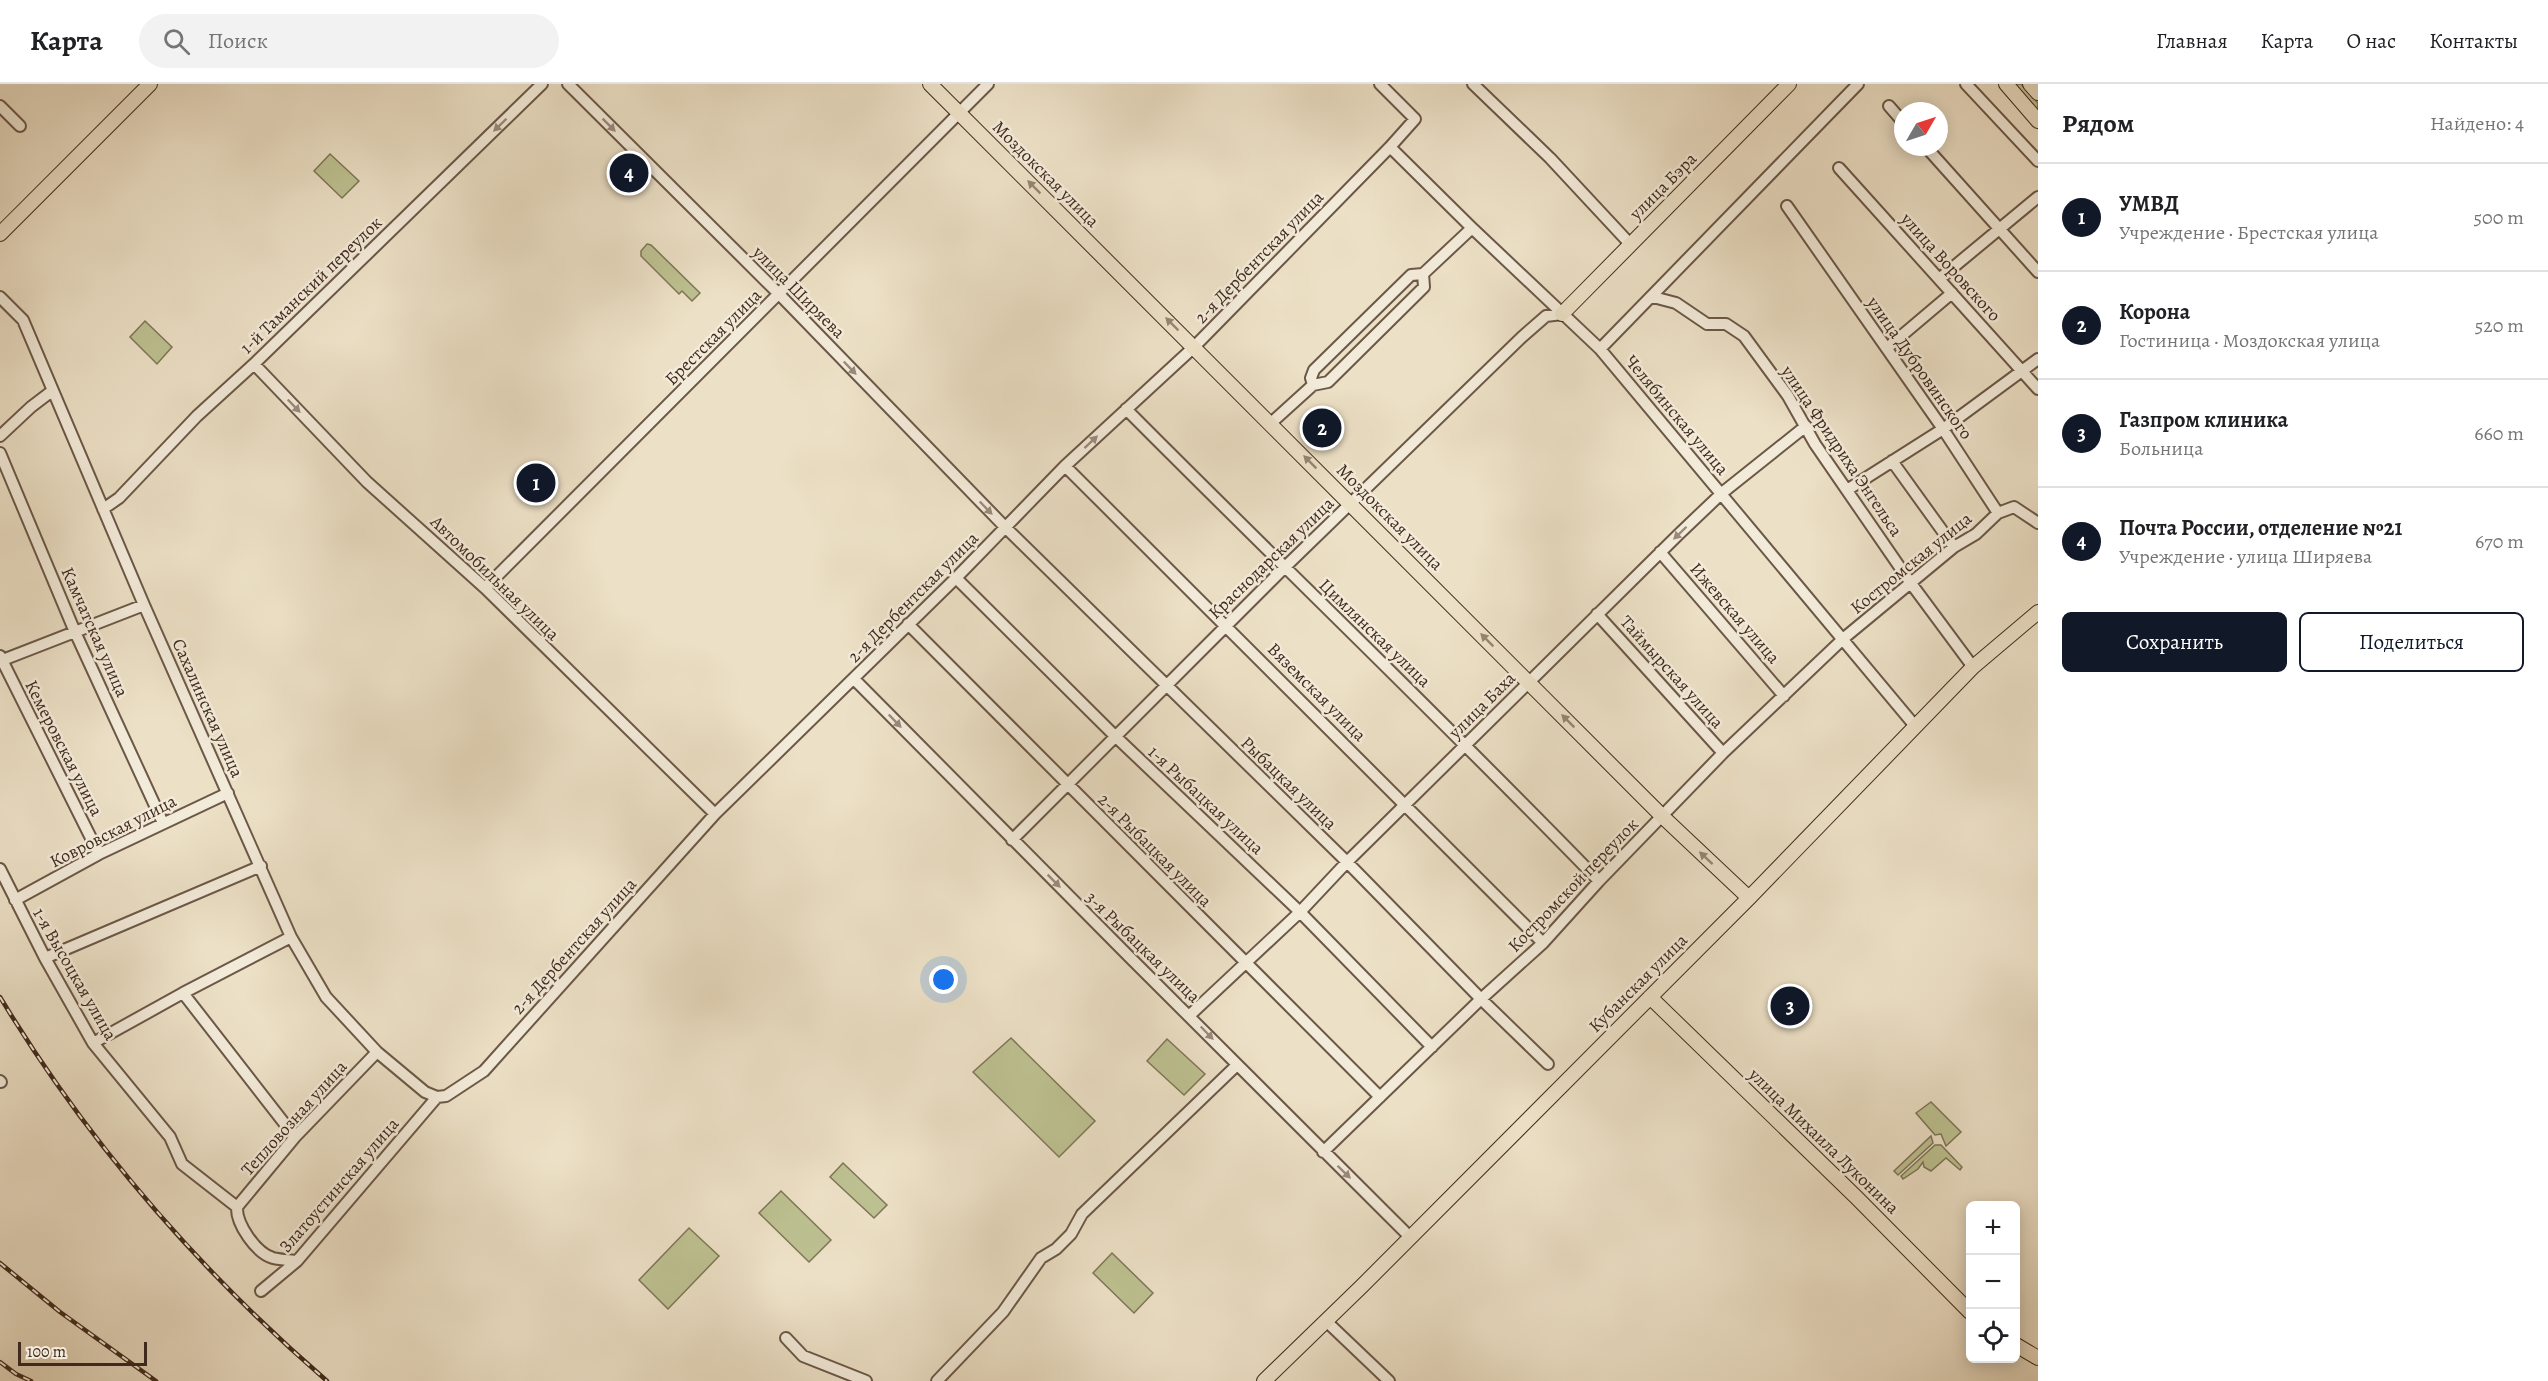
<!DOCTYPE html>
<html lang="ru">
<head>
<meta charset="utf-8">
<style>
  :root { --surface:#fff; --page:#f2f2f2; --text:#202124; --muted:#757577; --line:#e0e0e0; --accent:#111827 }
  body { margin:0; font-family:Alegreya,serif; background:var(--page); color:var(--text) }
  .controls { position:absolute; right:18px; bottom:18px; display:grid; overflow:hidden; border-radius:9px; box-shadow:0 3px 15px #0003 }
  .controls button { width:54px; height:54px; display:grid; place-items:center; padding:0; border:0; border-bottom:2px solid var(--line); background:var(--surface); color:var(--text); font:30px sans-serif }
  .compass { position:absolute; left:1894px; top:18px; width:54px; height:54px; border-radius:50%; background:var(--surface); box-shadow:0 3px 15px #0003; rotate:51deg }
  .scale { position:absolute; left:18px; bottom:15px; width:129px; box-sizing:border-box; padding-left:6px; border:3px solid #402a1d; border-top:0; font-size:16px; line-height:21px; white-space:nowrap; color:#402a1d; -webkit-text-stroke:4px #f3ebda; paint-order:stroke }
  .you { position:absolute; left:944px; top:896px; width:21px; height:21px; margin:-15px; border:4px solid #fff; border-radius:50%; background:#1a73e8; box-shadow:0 0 0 9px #1a73e833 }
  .badge { display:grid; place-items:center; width:39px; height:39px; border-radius:50%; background:var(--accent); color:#fff; font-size:20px; font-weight:700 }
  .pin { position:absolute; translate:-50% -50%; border:3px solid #fff; box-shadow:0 2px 6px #0006 }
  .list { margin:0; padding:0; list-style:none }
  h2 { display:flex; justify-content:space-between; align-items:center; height:78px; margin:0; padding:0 24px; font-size:26px }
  h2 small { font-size:20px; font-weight:400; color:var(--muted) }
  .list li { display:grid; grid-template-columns:39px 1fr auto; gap:18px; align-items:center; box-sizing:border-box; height:108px; padding:0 24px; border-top:2px solid var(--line) }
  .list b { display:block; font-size:22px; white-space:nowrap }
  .list p { margin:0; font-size:20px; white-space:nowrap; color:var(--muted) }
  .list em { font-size:20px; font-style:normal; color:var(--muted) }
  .actions { display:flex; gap:12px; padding:18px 24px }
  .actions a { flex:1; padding:14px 0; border:2px solid var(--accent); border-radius:9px; text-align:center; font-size:21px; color:var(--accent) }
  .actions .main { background:var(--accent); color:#fff }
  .icon { flex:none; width:33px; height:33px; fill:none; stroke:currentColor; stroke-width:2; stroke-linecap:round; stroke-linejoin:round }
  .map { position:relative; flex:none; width:2038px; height:1297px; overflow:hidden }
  header { display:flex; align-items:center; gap:36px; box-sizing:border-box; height:84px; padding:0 30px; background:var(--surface); border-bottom:2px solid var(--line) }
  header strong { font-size:28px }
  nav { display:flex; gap:33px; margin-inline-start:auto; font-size:21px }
  .search { width:420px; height:54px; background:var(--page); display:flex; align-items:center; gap:15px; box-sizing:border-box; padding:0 21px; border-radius:33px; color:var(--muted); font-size:22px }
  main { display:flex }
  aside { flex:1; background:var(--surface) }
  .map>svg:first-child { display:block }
</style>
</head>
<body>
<header>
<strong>Карта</strong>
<div class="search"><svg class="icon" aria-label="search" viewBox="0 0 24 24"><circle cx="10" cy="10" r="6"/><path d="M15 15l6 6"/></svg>Поиск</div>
<nav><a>Главная</a><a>Карта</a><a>О нас</a><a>Контакты</a></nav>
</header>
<main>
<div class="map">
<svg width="2038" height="1297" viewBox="0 0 2038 1297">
  <rect width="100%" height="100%" fill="#ece0c6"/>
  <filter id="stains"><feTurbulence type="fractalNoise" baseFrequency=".00333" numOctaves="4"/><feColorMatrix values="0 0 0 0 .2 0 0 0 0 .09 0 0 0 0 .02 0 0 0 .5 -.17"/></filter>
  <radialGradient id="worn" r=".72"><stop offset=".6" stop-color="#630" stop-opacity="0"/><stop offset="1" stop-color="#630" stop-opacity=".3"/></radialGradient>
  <path fill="#bdc191" stroke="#7e7657" stroke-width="1.5" d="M2009,0H2021L2038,19V33Z
    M330,70L359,97L342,114L314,87Z
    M647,160L651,161L700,209L692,217L682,207L679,210L641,172V167Z
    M145,237L172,263L157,280L130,253Z
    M1011,954L1095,1037L1059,1073L973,988Z
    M1167,955L1205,990L1184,1011L1147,977Z
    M1931,1018L1961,1048L1946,1062L1941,1050L1935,1051L1916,1029Z
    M1931,1052L1933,1059L1898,1091L1894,1087Z
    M1935,1061H1941L1962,1083L1960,1086L1946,1074L1931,1087L1924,1083L1923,1078L1918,1085L1903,1095L1901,1092Z
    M843,1079L887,1121L874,1134L830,1093Z
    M781,1107L831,1156L809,1178L759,1129Z
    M689,1144L719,1172L668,1225L639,1196Z
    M1112,1169L1153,1209L1134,1229L1093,1189Z"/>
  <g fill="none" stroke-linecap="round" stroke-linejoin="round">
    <defs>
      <path id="minor" d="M568,0L779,210L1005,443L1347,778L1481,915L1548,980
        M1473,0L1550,74L1631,161
        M1966,0L2038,77
        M0,22L20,42
        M1889,22L1903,38
        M1390,63L1472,144L1600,265L1915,642
        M1926,63L2038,188
        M1839,84L2038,305
        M1787,122L1943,345L1998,429L2014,423L2038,439
        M1939,195L2038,113
        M0,213L23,236L144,521L291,853L326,913L377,968L425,1008L437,1013L446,1012L484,987L715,730L956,494L1065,382L1194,263L1390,63L1415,35L1380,0
        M1653,213L1676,219L1707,240H1726L1744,252L1788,312L1815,360L1910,498L1973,583
        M1887,264L1952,209
        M1600,265L1858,0
        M254,280L367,398L485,504L715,730
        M1313,301L1328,298L1424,203L1423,190L1472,144
        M1126,325C1283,483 1444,637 1599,797
        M1271,339L1313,301L1311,294L1314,286L1411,191L1423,190
        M0,352L31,323L52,307
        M0,369L75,548L163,739
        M1892,377L1954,463
        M1065,382L1543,859
        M1847,406L1943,345L2038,275
        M103,425L119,414L197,332L254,280L542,0
        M1660,468L1784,612
        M956,494L1115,652L1300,828L1432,963
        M485,504L988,0
        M1597,530L1723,669
        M908,540L1380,1013
        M0,572L99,770
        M0,577L144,521
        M854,595C1038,782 1224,968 1410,1153
        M1012,756L1284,484L1522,253L1546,232L1562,230
        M0,785L45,874L93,959L170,1053L182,1080L237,1123C236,1140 256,1169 273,1174C281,1176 289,1176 297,1177
        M15,816L99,770L228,709
        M45,874L261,782
        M183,909L295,1053
        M1190,931L1300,828L1347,778L1680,449L1722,409L1806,342
        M93,959L183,909L291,853
        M0,997L1,998
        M1323,1068L1481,915L1543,859L1599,797L1723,669L1844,554L1954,463L1976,450L1998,429
        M237,1123L295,1053L377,968
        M261,1207L297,1177L437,1013
        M1326,1237L1389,1297
        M786,1254L803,1272L866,1297
        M937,1297L1003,1228L1041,1174L1056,1165L1071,1150L1082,1130L1237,981"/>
      <path id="major" d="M930,0L1663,733L1749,814
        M2006,0L2038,37
        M2030,0L2038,9
        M0,150L150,0
        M1562,230L1789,0
        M1650,913L1856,1113L1970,1228
        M2016,1261L2038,1274
        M1264,1297L1362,1202L1749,814L1973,583L2038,528"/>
    </defs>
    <use href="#minor" stroke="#6b5847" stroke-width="14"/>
    <use href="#major" stroke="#402a1d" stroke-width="16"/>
    <use href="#minor" stroke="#f3ebda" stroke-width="10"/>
    <use href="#major" stroke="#ece0c6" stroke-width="14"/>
    <defs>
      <path id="rail" d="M0,913C87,1057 200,1187 327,1297
        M0,1179L60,1228L156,1297
        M0,1278L16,1290L31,1297"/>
    </defs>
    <use href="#rail" stroke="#402a1d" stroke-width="4.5"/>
    <use href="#rail" stroke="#f3ebda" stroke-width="2" stroke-dasharray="7" stroke-linecap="butt"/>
  </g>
  <defs><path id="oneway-solid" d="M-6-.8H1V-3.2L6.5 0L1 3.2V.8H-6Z" transform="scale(1.5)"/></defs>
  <g fill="#9a8a7c">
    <use href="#oneway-solid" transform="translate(500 41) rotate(136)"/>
    <use href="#oneway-solid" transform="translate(609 41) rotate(45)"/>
    <use href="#oneway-solid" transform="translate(850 284) rotate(46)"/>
    <use href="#oneway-solid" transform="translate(294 322) rotate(46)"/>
    <use href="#oneway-solid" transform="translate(1091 358) rotate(-43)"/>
    <use href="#oneway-solid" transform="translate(986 424) rotate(46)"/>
    <use href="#oneway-solid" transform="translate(1680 449) rotate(136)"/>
    <use href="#oneway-solid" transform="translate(895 637) rotate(46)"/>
    <use href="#oneway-solid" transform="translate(1054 797) rotate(45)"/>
    <use href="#oneway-solid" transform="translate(1207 949) rotate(46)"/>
    <use href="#oneway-solid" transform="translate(1344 1088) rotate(44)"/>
  </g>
  <g fill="#968572">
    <use href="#oneway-solid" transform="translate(1034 103) rotate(-135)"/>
    <use href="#oneway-solid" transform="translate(1172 240) rotate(-135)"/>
    <use href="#oneway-solid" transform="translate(1310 378) rotate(-135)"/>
    <use href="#oneway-solid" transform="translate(1487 556) rotate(-135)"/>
    <use href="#oneway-solid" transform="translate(1568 637) rotate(-135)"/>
    <use href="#oneway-solid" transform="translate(1706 774) rotate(-137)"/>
  </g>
  <g text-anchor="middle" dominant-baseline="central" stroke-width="5" stroke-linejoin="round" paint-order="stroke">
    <g font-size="18" fill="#402a1d" stroke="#f3ebda">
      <text transform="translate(1046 90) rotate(45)">Моздокская улица</text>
      <text transform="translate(1663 102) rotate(-45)">улица Бэра</text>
      <text transform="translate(1259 173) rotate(-46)">2-я Дербентская улица</text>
      <text transform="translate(1951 183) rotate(48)">улица Воровского</text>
      <text transform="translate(311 201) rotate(-44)">1-й Таманский переулок</text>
      <text transform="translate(799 208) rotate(45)">улица Ширяева</text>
      <text transform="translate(713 253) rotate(-45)">Брестская улица</text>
      <text transform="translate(1920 284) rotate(55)">улица Дубровинского</text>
      <text transform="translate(1677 331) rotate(50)">Челябинская улица</text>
      <text transform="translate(1842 367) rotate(56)">улица Фридриха Энгельса</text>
      <text transform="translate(1390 433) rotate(45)">Моздокская улица</text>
      <text transform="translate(1271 474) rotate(-44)">Краснодарская улица</text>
      <text transform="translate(1911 479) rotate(-39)">Костромская улица</text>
      <text transform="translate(495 494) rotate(44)">Автомобильная улица</text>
      <text transform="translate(913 513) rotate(-45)">2-я Дербентская улица</text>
      <text transform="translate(1735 529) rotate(49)">Ижевская улица</text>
      <text transform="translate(95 548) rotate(66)">Камчатская улица</text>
      <text transform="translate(1375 549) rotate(44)">Цимлянская улица</text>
      <text transform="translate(1672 588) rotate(48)">Таймырская улица</text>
      <text transform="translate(1317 608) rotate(45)">Вяземская улица</text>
      <text transform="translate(1482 621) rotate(-45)">улица Баха</text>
      <text transform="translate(208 624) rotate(66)">Сахалинская улица</text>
      <text transform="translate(64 664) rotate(63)">Кемеровская улица</text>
      <text transform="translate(1289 699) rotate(44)">Рыбацкая улица</text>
      <text transform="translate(1206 716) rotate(43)">1-я Рыбацкая улица</text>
      <text transform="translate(113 747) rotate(-27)">Ковровская улица</text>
      <text transform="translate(1155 766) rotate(45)">2-я Рыбацкая улица</text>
      <text transform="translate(1573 801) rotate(-46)">Костромской переулок</text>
      <text transform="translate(574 862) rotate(-48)">2-я Дербентская улица</text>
      <text transform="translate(1143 863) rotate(44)">3-я Рыбацкая улица</text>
      <text transform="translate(75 890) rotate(60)">1-я Высоцкая улица</text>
      <text transform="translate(1638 899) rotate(-45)">Кубанская улица</text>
      <text transform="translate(294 1034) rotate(-48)">Тепловозная улица</text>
      <text transform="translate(1824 1057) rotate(44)">улица Михаила Луконина</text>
      <text transform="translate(339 1101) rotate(-49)">Златоустинская улица</text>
    </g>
  </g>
  <rect width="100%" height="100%" filter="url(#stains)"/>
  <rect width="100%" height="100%" fill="url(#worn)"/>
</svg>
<div class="controls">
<button>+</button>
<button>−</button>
<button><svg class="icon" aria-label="locate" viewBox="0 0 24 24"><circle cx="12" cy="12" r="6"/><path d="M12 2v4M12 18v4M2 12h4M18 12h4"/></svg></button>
</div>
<svg class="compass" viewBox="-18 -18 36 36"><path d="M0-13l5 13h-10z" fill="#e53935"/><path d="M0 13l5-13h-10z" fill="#757577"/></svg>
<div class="scale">100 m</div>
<div class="you"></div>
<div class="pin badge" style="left:536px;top:399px">1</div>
<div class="pin badge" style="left:1322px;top:344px">2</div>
<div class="pin badge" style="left:1790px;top:922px">3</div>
<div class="pin badge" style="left:629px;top:89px">4</div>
</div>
<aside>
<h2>Рядом<small>Найдено: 4</small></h2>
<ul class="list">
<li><span class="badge">1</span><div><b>УМВД</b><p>Учреждение · Брестская улица</p></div><em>500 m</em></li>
<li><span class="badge">2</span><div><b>Корона</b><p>Гостиница · Моздокская улица</p></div><em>520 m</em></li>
<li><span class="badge">3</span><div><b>Газпром клиника</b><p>Больница</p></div><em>660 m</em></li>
<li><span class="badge">4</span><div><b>Почта России, отделение №21</b><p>Учреждение · улица Ширяева</p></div><em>670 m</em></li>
</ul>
<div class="actions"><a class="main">Сохранить</a><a>Поделиться</a></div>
</aside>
</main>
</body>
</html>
